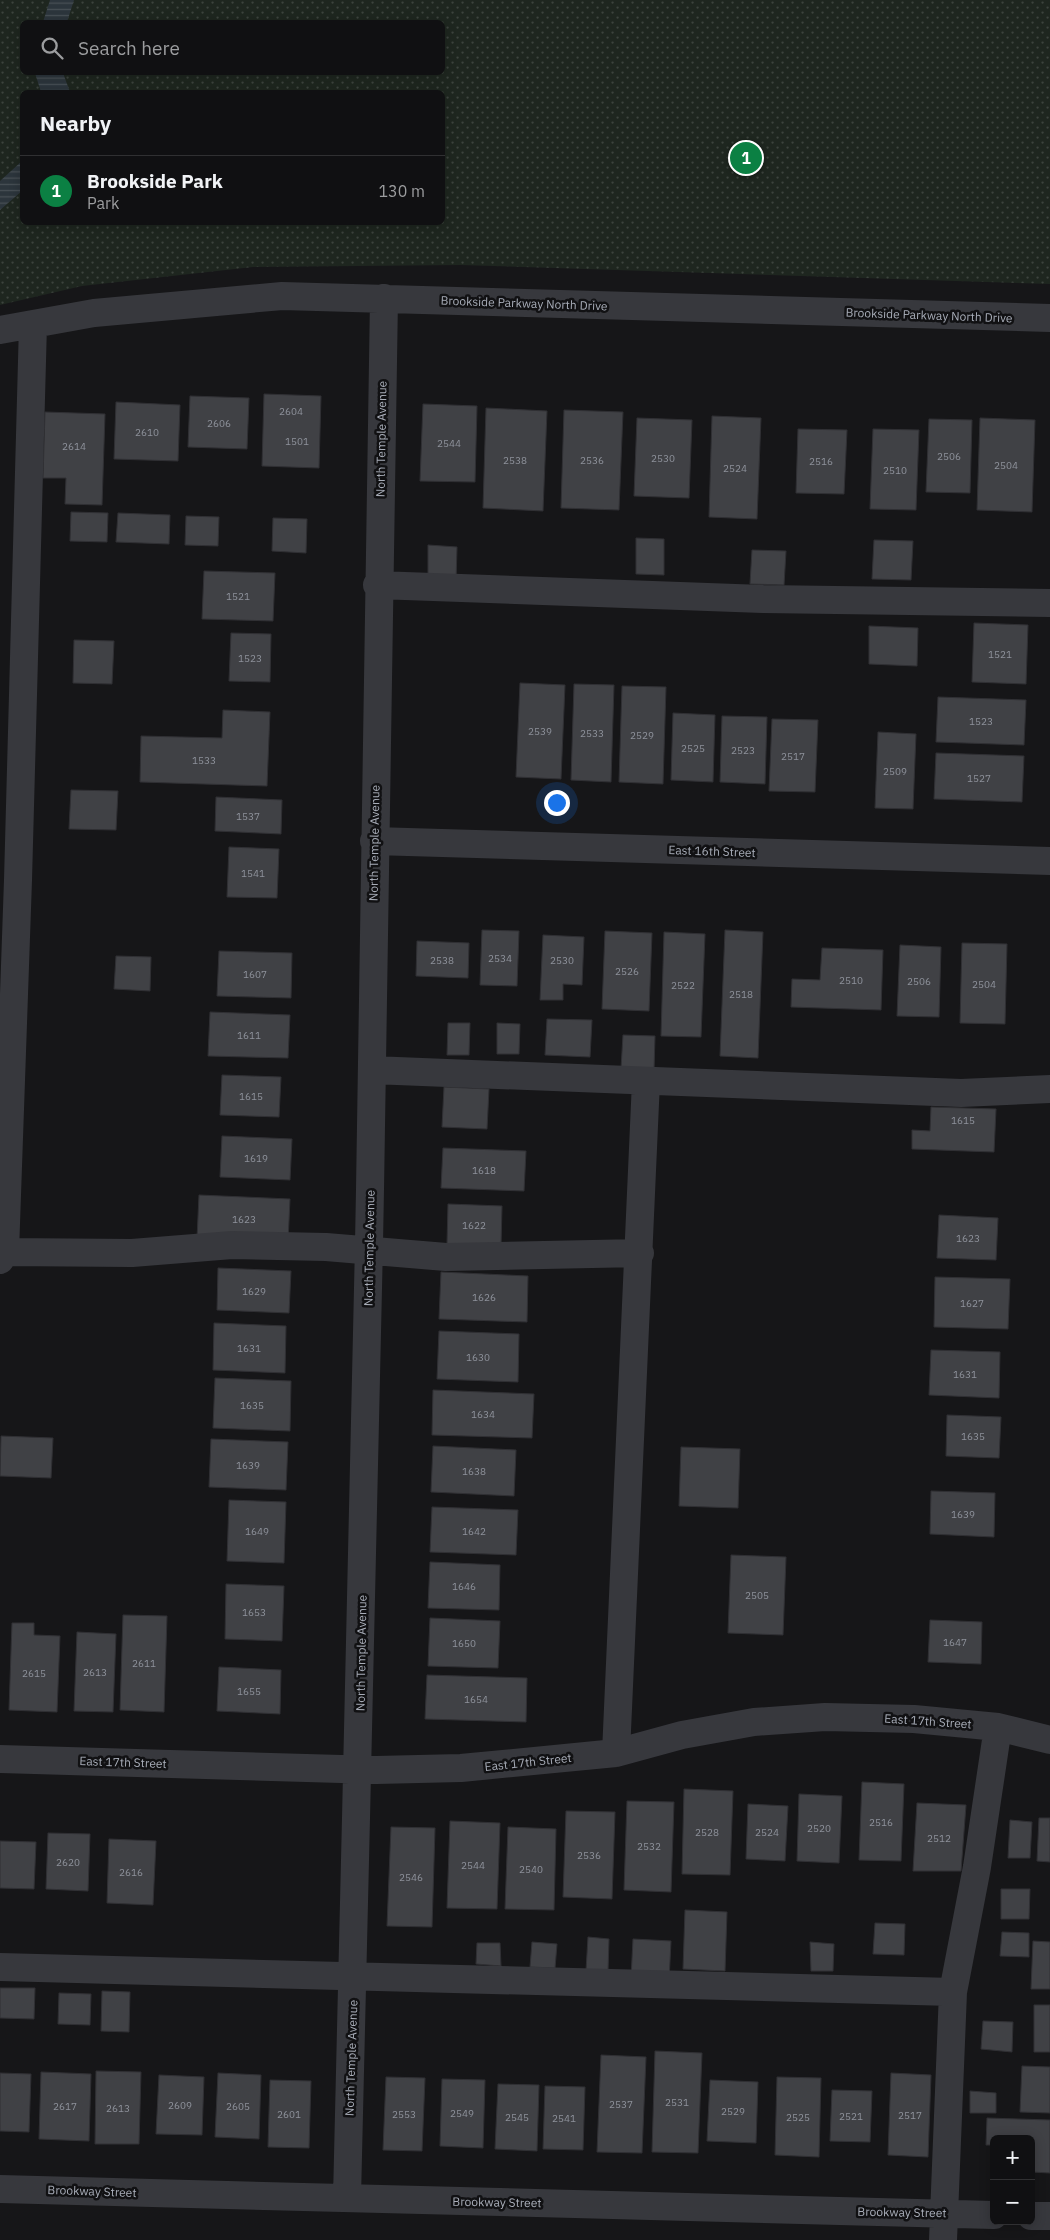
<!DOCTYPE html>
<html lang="en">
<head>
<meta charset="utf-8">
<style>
  :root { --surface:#101012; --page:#19191b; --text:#f1f3f6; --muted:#9c9d9f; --line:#303032; --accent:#0b8043 }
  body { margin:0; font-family:"IBM Plex Sans",sans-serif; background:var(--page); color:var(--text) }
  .controls { position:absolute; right:15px; bottom:15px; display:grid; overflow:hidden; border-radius:8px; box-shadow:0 2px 12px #0003 }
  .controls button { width:45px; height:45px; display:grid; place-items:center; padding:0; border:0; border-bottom:1px solid var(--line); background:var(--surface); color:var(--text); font:25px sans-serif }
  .you { position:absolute; left:556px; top:802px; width:18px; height:18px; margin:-12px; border:4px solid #fff; border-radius:50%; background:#1a73e8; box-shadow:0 0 0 8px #1a73e833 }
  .badge { display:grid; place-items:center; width:32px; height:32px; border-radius:50%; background:var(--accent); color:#fff; font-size:16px; font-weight:700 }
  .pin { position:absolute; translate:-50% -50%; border:2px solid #fff; box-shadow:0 1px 5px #0006 }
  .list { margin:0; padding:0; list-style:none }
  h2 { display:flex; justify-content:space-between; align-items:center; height:65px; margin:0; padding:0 20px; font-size:21px }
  h2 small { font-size:16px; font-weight:400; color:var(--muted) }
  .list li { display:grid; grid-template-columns:32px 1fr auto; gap:15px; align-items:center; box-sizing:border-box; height:70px; padding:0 20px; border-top:1px solid var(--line) }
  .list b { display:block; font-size:19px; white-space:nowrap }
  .list p { margin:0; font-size:16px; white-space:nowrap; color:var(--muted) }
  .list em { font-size:16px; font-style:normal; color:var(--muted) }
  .icon { flex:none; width:28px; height:28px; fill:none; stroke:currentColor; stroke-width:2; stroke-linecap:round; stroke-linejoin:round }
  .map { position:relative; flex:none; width:1050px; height:2240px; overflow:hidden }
  .search { position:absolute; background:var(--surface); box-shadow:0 2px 12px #0003; left:20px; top:20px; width:425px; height:55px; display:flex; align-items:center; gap:12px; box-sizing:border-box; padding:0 18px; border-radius:8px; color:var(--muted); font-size:19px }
  .panel { position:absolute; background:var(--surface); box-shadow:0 2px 12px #0003; left:20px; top:90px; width:425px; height:135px; border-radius:8px }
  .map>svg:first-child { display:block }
</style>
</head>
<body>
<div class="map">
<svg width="1050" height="2240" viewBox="0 0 1050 2240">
  <defs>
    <pattern id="park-dots" width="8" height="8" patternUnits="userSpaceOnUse" patternTransform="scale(1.25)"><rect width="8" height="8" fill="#1e261f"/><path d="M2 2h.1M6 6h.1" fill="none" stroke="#3c433d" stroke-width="1.8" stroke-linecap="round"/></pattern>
    <pattern id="water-rules" width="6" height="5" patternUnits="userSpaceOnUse" patternTransform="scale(1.25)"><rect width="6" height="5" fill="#2c353c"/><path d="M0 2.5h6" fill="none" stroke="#485056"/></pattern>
  </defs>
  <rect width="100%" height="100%" fill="#161618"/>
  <path fill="url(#park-dots)" fill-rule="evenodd" d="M0,0H1050V284L461,265L253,267L82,286L0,305ZM22,22H442V72H22ZM22,92H442V222H22Z"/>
  <path fill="url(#water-rules)" d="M50,0H74L67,22H43Z
    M35,73H63L70,92H41Z
    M22,161V191L0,210V181Z"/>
  <path fill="#404145" stroke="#303034" d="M264,394L321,396L319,468L262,466Z
    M190,396L249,398L247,449L188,447Z
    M116,402L180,405L178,461L114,459Z
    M423,404L477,406L475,482L420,481Z
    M486,408L547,411L543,511L483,508Z
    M564,410L623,412L619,510L561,508Z
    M45,412L105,414L102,505L65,504L66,478H43Z
    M712,416L761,418L757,519L709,517Z
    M637,418L692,420L689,498L634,496Z
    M980,418L1035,420L1032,512L977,510Z
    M929,419L972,420L970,493L926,492Z
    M798,429L847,430L844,494L796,493Z
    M873,429L919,430L916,510L870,509Z
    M71,512L108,513L107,542L70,541Z
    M118,513L170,515L169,544L116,542Z
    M186,516L219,517L218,546L185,545Z
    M273,518L307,519L306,553L272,551Z
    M636,538L664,539V575L636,574Z
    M874,540L913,541L911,580L872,579Z
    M428,545L457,547L456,581L428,579Z
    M752,550L786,551L784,585L750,584Z
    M204,571L275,573L273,621L202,619Z
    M974,623L1028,625L1026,684L972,682Z
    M869,626L918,628L917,666L869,664Z
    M231,633L271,634L270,682L229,681Z
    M74,640L114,641L112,684L73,683Z
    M520,683L565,685L561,779L516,777Z
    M574,684L614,685L611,782L571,780Z
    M622,686L666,687L663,784L619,782Z
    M938,697L1026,700L1024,745L936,742Z
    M223,710L270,712L267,786L140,782L141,736L222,738Z
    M673,713L715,715L713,782L671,780Z
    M722,716L767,717L765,784L720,782Z
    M772,719L818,720L815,792L769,791Z
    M878,732L916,734L913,809L875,808Z
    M936,753L1024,756L1022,802L934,799Z
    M71,790L118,791L116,830L69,829Z
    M216,797L282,800L281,834L215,831Z
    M229,847L279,849L277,898L227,897Z
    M482,930L519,931L517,986L480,985Z
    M725,930L763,932L758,1058L720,1056Z
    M605,931L652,933L649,1011L602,1009Z
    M664,932L705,934L701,1037L661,1036Z
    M543,935L584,937L582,985L563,984V1000H540Z
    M417,941L469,943L468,978L416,976Z
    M962,943L1007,944L1005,1024L960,1023Z
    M900,945L941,947L939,1017L897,1016Z
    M822,948L883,950L881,1010L791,1007L792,979L820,980Z
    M219,951L292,953L291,998L217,996Z
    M116,956L151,957L150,991L114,989Z
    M210,1012L290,1015L288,1058L208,1056Z
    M547,1019L592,1020L590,1057L545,1055Z
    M448,1023H470L469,1055H447Z
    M497,1023L520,1024L519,1054H497Z
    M623,1035L655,1036L654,1070L621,1069Z
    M222,1075L281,1077L279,1117L220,1115Z
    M444,1087L489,1089L487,1129L442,1127Z
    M931,1107L996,1109L994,1152L912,1149V1130L930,1131Z
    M222,1136L292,1139L290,1180L220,1177Z
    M443,1148L526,1151L524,1191L441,1188Z
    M199,1195L290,1199L288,1242L197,1239Z
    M448,1204L502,1206L501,1246L447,1244Z
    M939,1215L998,1218L996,1260L937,1258Z
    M218,1268L291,1271L289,1313L217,1310Z
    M441,1272L528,1276L527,1322L439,1319Z
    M935,1277L1010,1279L1008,1329L934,1327Z
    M214,1323L286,1326L285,1373L213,1370Z
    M439,1331L519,1334L518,1382L437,1379Z
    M931,1350L1000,1352L999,1398L929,1395Z
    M215,1378L291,1381L290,1431L213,1428Z
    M433,1390L534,1394L532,1438L432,1435Z
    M947,1415L1001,1417L999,1458L946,1456Z
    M1,1436L53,1438L51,1478L0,1476Z
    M211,1439L288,1442L286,1490L209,1487Z
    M433,1446L516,1450L514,1496L431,1492Z
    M681,1447L740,1449L738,1508L679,1506Z
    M931,1491L995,1493L994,1537L930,1534Z
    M229,1500L286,1502L284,1563L227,1561Z
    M432,1507L518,1510L516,1555L430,1552Z
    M731,1555L786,1557L783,1635L728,1633Z
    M430,1562L500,1565L499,1610L428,1608Z
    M226,1584L284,1586L282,1641L225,1639Z
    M123,1615L167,1616L164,1712L120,1710Z
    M430,1618L500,1621L498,1668L428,1666Z
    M930,1620L982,1622L981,1664L928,1662Z
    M12,1623H34V1635L60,1636L57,1712L9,1710Z
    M77,1632L116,1634L113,1712L74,1711Z
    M219,1667L281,1670L280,1714L217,1711Z
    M427,1675L527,1678L526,1722L425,1719Z
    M862,1782L904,1784L901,1861L859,1860Z
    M684,1789L733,1791L730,1875L682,1874Z
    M799,1794L842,1796L839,1863L797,1861Z
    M627,1801L674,1802L671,1892L624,1890Z
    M917,1803L966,1805L961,1871H913Z
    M748,1804L788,1806L785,1861L746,1859Z
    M566,1811L615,1812L612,1899L563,1897Z
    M1039,1818H1050V1862L1037,1861Z
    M1010,1820L1032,1822L1030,1858H1008Z
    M450,1821L500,1823L497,1909L447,1908Z
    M391,1827L435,1828L432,1927L387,1926Z
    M508,1827L556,1829L554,1910L505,1909Z
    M48,1833L90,1834L88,1891L46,1889Z
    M109,1839L156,1841L153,1905L107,1903Z
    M0,1841L36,1842L34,1889L0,1888Z
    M1001,1889H1030L1029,1919H1001Z
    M685,1910L727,1912L725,1971L683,1969Z
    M875,1923L905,1924L904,1955L873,1954Z
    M1002,1932L1029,1933V1957L1000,1956Z
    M588,1937L609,1939L608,1971H586Z
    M633,1939L671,1941L669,1981L631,1979Z
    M1033,1941L1050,1942V1989H1031Z
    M532,1942L557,1944L555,1968L530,1967Z
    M810,1942L834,1944L833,1971H811Z
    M477,1943H500L501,1966L476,1964Z
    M0,1988H35L34,2019L0,2018Z
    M102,1991L130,1992L129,2032L101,2031Z
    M59,1993L91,1994L90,2025L58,2024Z
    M1034,2005H1050V2052H1034Z
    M983,2021L1013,2022L1012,2052L981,2049Z
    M655,2051L702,2053L698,2153L652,2152Z
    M601,2055L646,2057L642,2153L597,2152Z
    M1022,2066L1050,2067V2113L1020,2112Z
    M96,2071L141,2072L139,2144H95Z
    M41,2072L91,2074L89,2141L39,2139Z
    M0,2073L31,2074L29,2132L0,2131Z
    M218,2073L261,2075L259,2139L215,2137Z
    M891,2073L931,2075L928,2157L888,2155Z
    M159,2075L204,2077L202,2135L156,2134Z
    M386,2077L425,2078L422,2151L383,2150Z
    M777,2077L821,2078L819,2157L775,2155Z
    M442,2079L485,2080L483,2148L440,2146Z
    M270,2080L311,2081L309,2148L268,2147Z
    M710,2080L758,2082L756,2143L707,2141Z
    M498,2084L539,2085L537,2151L495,2149Z
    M545,2086L585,2087L583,2150L543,2149Z
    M832,2090L872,2091L870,2142L830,2141Z
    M970,2091L996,2093V2113H970Z
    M987,2118L1050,2120V2173L1031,2172V2139H994V2145H986Z"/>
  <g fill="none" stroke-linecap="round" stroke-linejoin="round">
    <path stroke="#37383d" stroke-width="28" d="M0,330L94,313L282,296L1050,318
      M377,585L763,599L1050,603
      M374,841L1050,861
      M372,1070L961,1093L1050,1089
      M5,1252L132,1253L232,1245L326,1247L446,1257L640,1253
      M0,1260L5,1252L18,880L33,324
      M616,1753L646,1081
      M0,1759L376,1770L461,1768L616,1753L682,1735L754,1722L825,1717L914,1719L998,1727L1050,1740
      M0,1967L953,1992
      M0,2189L994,2215
      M347,2198C354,1880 363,1562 369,1244C375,929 377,614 384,298
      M1031,2216H1050
      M943,2240L953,1992L977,1867L998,1727"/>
  </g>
  <g text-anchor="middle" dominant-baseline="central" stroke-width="5" stroke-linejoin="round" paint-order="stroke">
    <g font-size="10" fill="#8e929b">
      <text x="291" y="411">2604</text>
      <text x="219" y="423">2606</text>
      <text x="147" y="432">2610</text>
      <text x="297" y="441">1501</text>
      <text x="449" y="443">2544</text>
      <text x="74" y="446">2614</text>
      <text x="949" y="456">2506</text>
      <text x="663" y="458">2530</text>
      <text x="515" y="460">2538</text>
      <text x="592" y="460">2536</text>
      <text x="821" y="461">2516</text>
      <text x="1006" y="465">2504</text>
      <text x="735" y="468">2524</text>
      <text x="895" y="470">2510</text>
      <text x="238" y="596">1521</text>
      <text x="1000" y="654">1521</text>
      <text x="250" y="658">1523</text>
      <text x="981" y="721">1523</text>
      <text x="540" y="731">2539</text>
      <text x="592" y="733">2533</text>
      <text x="642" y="735">2529</text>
      <text x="693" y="748">2525</text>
      <text x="743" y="750">2523</text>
      <text x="793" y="756">2517</text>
      <text x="204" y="760">1533</text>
      <text x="895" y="771">2509</text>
      <text x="979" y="778">1527</text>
      <text x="248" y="816">1537</text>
      <text x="253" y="873">1541</text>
      <text x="500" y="958">2534</text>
      <text x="442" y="960">2538</text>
      <text x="562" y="960">2530</text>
      <text x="627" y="971">2526</text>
      <text x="255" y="974">1607</text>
      <text x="851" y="980">2510</text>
      <text x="919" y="981">2506</text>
      <text x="984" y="984">2504</text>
      <text x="683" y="985">2522</text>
      <text x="741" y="994">2518</text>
      <text x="249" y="1035">1611</text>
      <text x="251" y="1096">1615</text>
      <text x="963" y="1120">1615</text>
      <text x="256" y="1158">1619</text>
      <text x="484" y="1170">1618</text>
      <text x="244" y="1219">1623</text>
      <text x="474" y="1225">1622</text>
      <text x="968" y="1238">1623</text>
      <text x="254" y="1291">1629</text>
      <text x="484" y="1297">1626</text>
      <text x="972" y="1303">1627</text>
      <text x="249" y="1348">1631</text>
      <text x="478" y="1357">1630</text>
      <text x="965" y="1374">1631</text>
      <text x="252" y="1405">1635</text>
      <text x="483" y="1414">1634</text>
      <text x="973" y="1436">1635</text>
      <text x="248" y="1465">1639</text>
      <text x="474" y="1471">1638</text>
      <text x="963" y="1514">1639</text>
      <text x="257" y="1531">1649</text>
      <text x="474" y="1531">1642</text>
      <text x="464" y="1586">1646</text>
      <text x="757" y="1595">2505</text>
      <text x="254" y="1612">1653</text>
      <text x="955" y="1642">1647</text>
      <text x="464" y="1643">1650</text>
      <text x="144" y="1663">2611</text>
      <text x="95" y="1672">2613</text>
      <text x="34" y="1673">2615</text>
      <text x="249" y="1691">1655</text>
      <text x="476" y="1699">1654</text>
      <text x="881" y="1822">2516</text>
      <text x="819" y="1828">2520</text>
      <text x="707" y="1832">2528</text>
      <text x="767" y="1832">2524</text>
      <text x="939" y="1838">2512</text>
      <text x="649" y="1846">2532</text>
      <text x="589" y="1855">2536</text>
      <text x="68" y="1862">2620</text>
      <text x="473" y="1865">2544</text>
      <text x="531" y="1869">2540</text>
      <text x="131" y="1872">2616</text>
      <text x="411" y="1877">2546</text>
      <text x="677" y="2102">2531</text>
      <text x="621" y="2104">2537</text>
      <text x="180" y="2105">2609</text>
      <text x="65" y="2106">2617</text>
      <text x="238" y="2106">2605</text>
      <text x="118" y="2108">2613</text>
      <text x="733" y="2111">2529</text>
      <text x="462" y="2113">2549</text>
      <text x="289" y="2114">2601</text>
      <text x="404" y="2114">2553</text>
      <text x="910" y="2115">2517</text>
      <text x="851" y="2116">2521</text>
      <text x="517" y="2117">2545</text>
      <text x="798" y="2117">2525</text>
      <text x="564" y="2118">2541</text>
    </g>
    <g font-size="12" fill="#a8adb8" stroke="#111113">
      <text transform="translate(524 303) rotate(2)">Brookside Parkway North Drive</text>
      <text transform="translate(929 315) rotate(2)">Brookside Parkway North Drive</text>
      <text transform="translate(381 439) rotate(-89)">North Temple Avenue</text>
      <text transform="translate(374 843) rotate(-89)">North Temple Avenue</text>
      <text transform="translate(712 851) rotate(2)">East 16th Street</text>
      <text transform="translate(369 1248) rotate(-89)">North Temple Avenue</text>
      <text transform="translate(361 1653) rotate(-89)">North Temple Avenue</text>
      <text transform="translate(928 1721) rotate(4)">East 17th Street</text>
      <text transform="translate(123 1762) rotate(2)">East 17th Street</text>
      <text transform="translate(528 1762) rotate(-6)">East 17th Street</text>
      <text transform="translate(351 2058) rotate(-88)">North Temple Avenue</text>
      <text transform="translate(92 2191) rotate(2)">Brookway Street</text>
      <text transform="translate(497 2202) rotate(1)">Brookway Street</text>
      <text transform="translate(902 2212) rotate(1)">Brookway Street</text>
    </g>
  </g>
</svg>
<div class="controls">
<button>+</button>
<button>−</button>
</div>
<div class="you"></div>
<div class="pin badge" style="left:746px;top:158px">1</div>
<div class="search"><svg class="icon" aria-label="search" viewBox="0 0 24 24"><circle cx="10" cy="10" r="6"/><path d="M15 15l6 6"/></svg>Search here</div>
<section class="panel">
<h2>Nearby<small></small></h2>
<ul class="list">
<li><span class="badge">1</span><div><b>Brookside Park</b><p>Park</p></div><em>130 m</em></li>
</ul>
</section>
</div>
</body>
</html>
